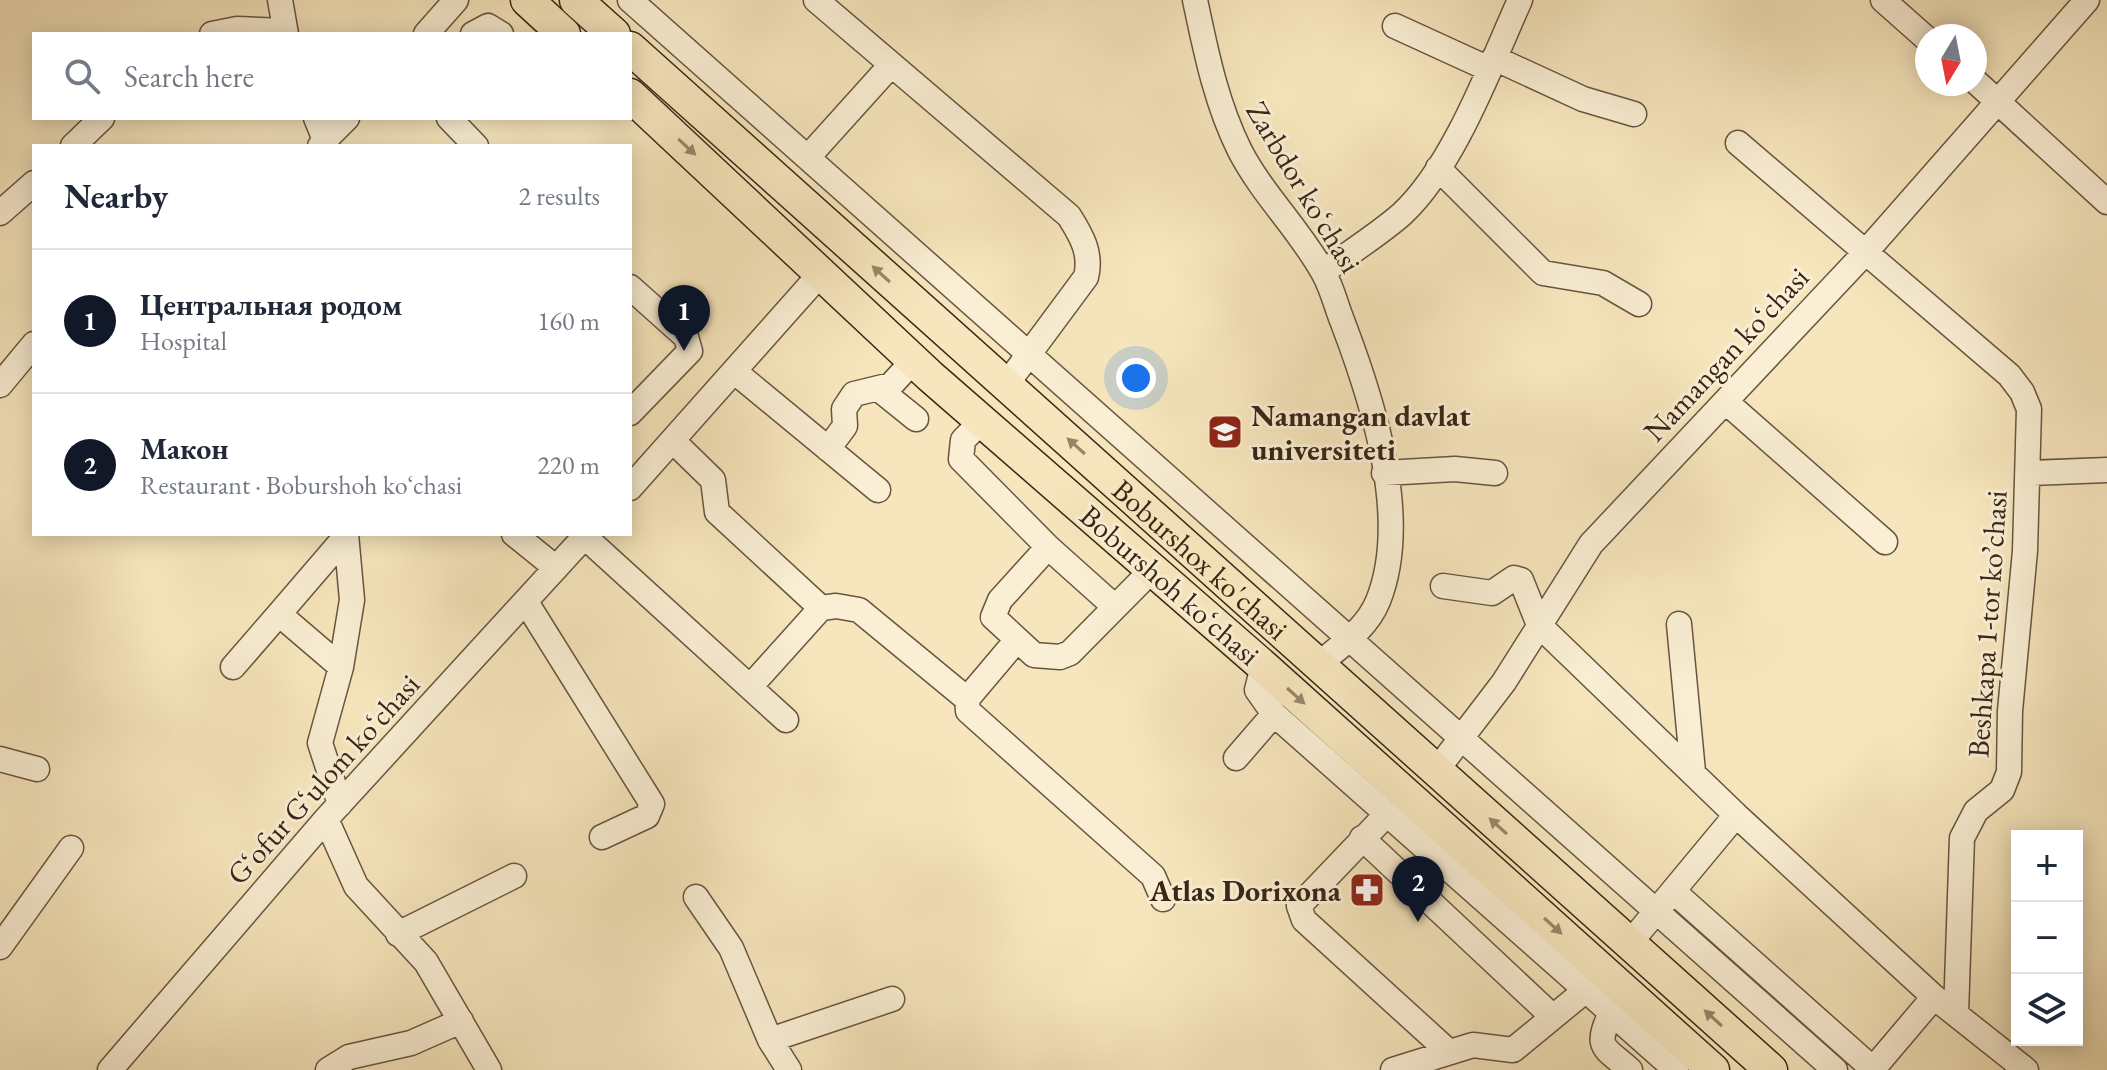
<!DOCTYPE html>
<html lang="en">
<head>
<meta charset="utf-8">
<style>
  :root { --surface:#fff; --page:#f2f2f3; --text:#1f2937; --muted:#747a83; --line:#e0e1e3; --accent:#111827 }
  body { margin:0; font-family:"EB Garamond",serif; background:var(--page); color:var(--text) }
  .controls { position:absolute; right:24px; bottom:24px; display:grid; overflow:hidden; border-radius:0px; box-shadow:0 4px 20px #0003 }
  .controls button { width:72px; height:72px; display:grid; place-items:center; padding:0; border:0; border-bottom:2px solid var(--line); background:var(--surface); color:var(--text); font:40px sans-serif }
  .compass { position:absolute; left:1915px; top:24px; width:72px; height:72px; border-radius:50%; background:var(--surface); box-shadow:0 4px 20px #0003; rotate:190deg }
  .you { position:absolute; left:1136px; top:378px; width:28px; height:28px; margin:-20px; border:6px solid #fff; border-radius:50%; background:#1a73e8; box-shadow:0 0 0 12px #1a73e833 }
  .badge { display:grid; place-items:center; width:52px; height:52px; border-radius:50%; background:var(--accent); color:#fff; font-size:26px; font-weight:700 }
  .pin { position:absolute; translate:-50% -66px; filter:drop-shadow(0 2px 4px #0008) }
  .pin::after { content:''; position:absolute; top:42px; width:28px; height:24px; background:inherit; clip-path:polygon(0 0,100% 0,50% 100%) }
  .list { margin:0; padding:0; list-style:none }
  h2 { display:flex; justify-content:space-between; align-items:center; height:104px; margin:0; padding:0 32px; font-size:34px }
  h2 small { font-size:26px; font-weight:400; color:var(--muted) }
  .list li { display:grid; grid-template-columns:52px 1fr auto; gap:24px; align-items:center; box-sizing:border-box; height:144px; padding:0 32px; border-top:2px solid var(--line) }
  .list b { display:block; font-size:30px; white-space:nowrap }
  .list p { margin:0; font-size:26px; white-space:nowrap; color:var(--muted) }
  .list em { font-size:26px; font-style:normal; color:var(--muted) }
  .icon { flex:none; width:44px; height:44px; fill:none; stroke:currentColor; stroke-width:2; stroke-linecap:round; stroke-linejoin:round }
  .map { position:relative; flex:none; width:2107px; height:1070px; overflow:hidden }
  .search { position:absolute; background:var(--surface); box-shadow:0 4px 20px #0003; left:32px; top:32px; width:600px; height:88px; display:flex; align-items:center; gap:20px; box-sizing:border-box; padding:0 28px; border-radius:0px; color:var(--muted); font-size:30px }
  .panel { position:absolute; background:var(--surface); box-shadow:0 4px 20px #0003; left:32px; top:144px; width:600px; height:392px; border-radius:0px }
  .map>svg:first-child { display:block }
</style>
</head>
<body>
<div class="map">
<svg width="2107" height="1070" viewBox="0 0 2107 1070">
  <rect width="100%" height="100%" fill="#f7e6bd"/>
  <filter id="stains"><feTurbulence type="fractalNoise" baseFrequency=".0025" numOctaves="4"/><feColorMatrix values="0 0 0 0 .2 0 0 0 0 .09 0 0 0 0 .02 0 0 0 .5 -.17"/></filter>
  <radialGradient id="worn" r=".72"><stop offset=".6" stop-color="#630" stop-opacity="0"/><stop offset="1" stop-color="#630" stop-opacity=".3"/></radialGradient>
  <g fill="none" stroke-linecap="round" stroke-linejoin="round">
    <defs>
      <path id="minor" d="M280,0L286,34
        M630,0L1835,1070
        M816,0L1069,216C1081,235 1092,253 1086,277L1006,385
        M1195,0C1206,52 1216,103 1240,151C1263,195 1299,229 1323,272C1332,287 1336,306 1343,323C1373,402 1411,519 1378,601C1367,628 1342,645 1320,663
        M1883,0L1927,39
        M1395,26L1489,69
        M212,34L237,29L284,31
        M426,34L456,0
        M473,34L488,26L501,34
        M1494,58L1583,99L1634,114
        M1975,81L2107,202
        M316,118L325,140L320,146
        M449,118L476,146
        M325,140L347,118
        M1738,143L2009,375L2022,392L2029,409L2025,551L2010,711L2009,772L2002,790L1976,811L1962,838L1956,1013
        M73,146L102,118
        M809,156L891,65
        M1438,168L1543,273L1603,283L1639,304
        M0,213L34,183
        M1323,272C1349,253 1378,235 1402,214C1454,166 1491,64 1520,0
        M630,287L686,337L690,351L630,413
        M735,372L878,490
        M0,385L34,344
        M880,390L916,419
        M1726,402L1885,542
        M982,421L963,440L961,459L1048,547
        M673,441L713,480L717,512L821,608L750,687
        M828,449L845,426L844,409L854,394L891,385L914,360
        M1384,473L1455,469L1495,473
        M2029,473L2107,470
        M630,488L822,272
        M514,534L556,568
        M585,537L786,720
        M1443,586L1492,593L1514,578L1521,580L1539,625L1736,815L1934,997L2026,1070
        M526,602L652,804L647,816L602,837
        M1115,607L1048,547L1000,600L993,617L1034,655L1060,657L1070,653L1153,569
        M821,608L836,606L859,610L967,699
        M1679,624L1693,772
        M1016,641L967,699L968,711L1153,876L1163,899
        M1263,666L1257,690L1274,714L1676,1070
        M233,667L279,614
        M341,667L279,614L346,536
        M1236,758L1274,714
        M0,759L37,769
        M1436,771L1504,682L1591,544L1864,254L2087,0
        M340,804L320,743L341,667L352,600L346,534
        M1387,814L1299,906L1304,920L1449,1052
        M326,819L356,886L426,962L489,1070
        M1362,838L1553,1017
        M1673,891L1874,1070
        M696,897L731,948L770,1040L789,1070
        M398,934L514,876
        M1629,944L1736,815
        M0,947L71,848
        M1611,1012C1595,1049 1602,1045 1630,1070
        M770,1040L892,999
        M1873,1069L1934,997
        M110,1070L326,819L587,534
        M328,1070L349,1057L411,1043L461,1021
        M1393,1070L1473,1045L1513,1050L1597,981"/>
      <g id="major">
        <path d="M527,0L564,34"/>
        <path d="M576,0L614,34"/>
        <path id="s1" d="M630,48L1771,1070"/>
        <path d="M630,95L930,376L1263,666L1713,1070"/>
      </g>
    </defs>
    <use href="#minor" stroke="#685540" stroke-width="27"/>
    <use href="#major" stroke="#382517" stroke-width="35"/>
    <use href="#minor" stroke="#faefd4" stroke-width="24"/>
    <use href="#major" stroke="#f7e6bd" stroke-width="32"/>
  </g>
  <defs><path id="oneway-solid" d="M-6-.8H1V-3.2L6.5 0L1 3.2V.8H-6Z" transform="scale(2)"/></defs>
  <g fill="#98866a">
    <use href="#oneway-solid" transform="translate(687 147) rotate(43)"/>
    <use href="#oneway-solid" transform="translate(881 274) rotate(-138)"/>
    <use href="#oneway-solid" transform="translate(1076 446) rotate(-138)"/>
    <use href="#oneway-solid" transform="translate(1296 696) rotate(42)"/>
    <use href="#oneway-solid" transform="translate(1498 826) rotate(-138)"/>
    <use href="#oneway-solid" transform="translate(1553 926) rotate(42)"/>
    <use href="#oneway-solid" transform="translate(1713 1018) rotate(-138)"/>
  </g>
  <defs>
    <symbol id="university-square" viewBox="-11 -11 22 22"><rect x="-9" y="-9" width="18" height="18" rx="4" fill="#8f2418" stroke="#faefd4"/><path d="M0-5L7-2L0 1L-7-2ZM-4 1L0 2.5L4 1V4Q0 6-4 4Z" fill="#fff"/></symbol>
    <symbol id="pharmacy-square" viewBox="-11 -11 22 22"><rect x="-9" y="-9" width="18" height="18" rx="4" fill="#8f2418" stroke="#faefd4"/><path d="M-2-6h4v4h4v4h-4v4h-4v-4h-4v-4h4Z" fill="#fff"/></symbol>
  </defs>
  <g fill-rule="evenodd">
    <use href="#university-square" x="1205" y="412" width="40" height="40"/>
    <use href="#pharmacy-square" x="1347" y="870" width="40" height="40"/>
  </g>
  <g text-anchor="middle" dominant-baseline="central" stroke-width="6" stroke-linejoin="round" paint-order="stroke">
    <g font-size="30" fill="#382517" stroke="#faefd4">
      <text transform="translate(1304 187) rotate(59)">Zarbdor koʻchasi</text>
      <text transform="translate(1726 354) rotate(-47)">Namangan koʻchasi</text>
      <text stroke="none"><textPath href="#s1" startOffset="766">Boburshox ko'chasi</textPath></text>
      <text transform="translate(1170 585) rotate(41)">Boburshoh koʻchasi</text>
      <text transform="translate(1987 624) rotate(-86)">Beshkapa 1-tor koʼchasi</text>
      <text transform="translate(323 779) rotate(-48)">Gʻofur Gʻulom koʻchasi</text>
    </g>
    <g font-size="30" font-weight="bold" fill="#382517" stroke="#faefd4" text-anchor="start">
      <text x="1251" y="415">Namangan davlat<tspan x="1251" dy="34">universiteti</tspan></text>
      <text x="1341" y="890" text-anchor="end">Atlas Dorixona</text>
    </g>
  </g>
  <rect width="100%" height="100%" filter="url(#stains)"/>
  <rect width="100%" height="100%" fill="url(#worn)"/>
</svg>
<div class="controls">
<button>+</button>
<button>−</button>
<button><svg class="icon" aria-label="layers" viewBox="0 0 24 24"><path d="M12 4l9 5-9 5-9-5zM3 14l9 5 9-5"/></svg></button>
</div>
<svg class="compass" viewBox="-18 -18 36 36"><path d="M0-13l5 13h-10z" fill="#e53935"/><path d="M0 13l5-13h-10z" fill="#747a83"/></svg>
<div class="you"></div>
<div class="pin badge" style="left:684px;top:351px">1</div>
<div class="pin badge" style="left:1418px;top:922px">2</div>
<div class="search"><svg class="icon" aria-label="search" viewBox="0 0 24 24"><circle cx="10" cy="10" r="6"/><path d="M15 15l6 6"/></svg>Search here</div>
<section class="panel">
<h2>Nearby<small>2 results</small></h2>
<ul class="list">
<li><span class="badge">1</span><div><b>Центральная родом</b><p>Hospital</p></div><em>160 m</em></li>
<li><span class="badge">2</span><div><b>Макон</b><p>Restaurant · Boburshoh koʻchasi</p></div><em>220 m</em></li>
</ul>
</section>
</div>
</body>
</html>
